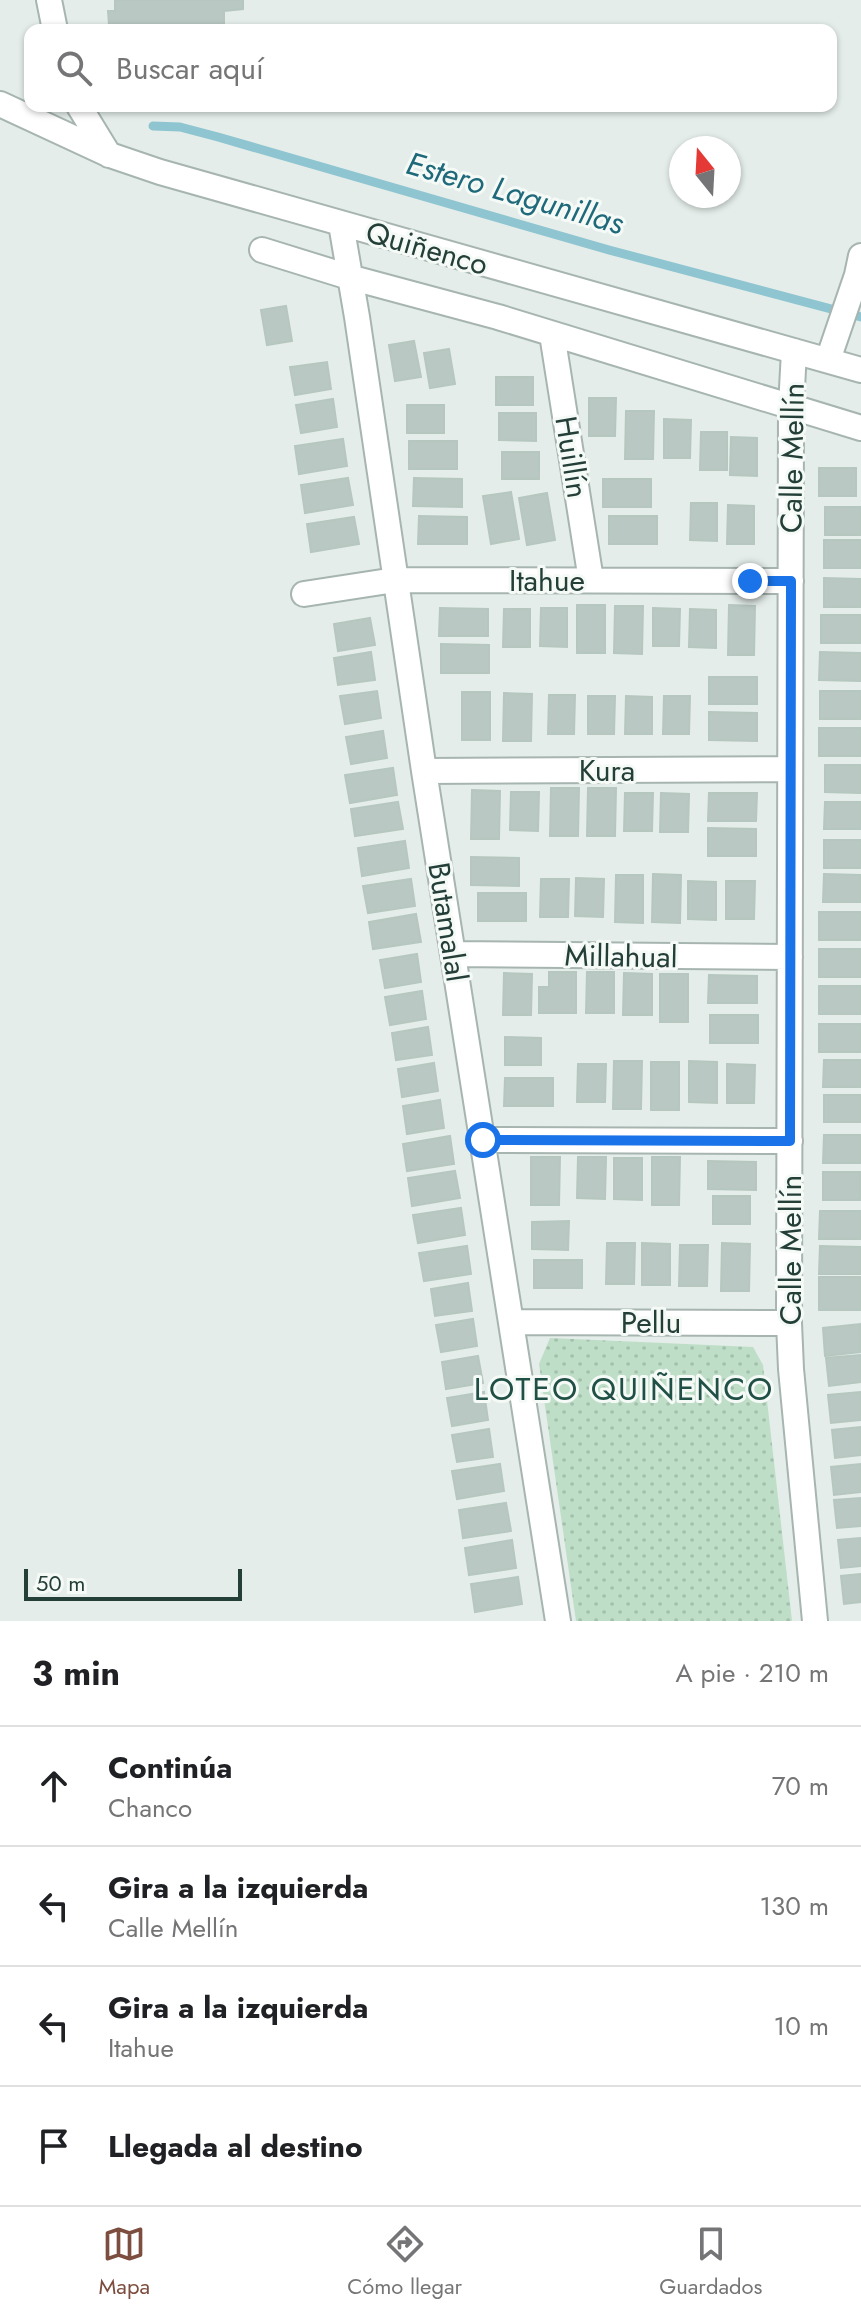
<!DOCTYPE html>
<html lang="es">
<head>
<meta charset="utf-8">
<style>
  :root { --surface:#fff; --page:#f2f2f2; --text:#202124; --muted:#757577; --line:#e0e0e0; --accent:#7d4e3f }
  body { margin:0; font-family:Jost,sans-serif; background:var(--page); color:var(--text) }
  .compass { position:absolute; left:669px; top:136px; width:72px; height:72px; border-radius:50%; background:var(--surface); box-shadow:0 2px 6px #0004; rotate:342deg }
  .scale { position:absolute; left:24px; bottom:20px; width:218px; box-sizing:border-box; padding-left:8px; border:4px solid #243f38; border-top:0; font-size:22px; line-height:28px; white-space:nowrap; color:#243f38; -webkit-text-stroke:6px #f5faf7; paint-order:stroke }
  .stop { position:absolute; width:24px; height:24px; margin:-18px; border:6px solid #1a73e8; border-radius:50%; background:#fff }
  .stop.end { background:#1a73e8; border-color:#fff; box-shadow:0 2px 8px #0008 }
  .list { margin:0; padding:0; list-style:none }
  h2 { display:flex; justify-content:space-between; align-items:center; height:104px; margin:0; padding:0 32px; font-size:34px }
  h2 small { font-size:26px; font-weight:400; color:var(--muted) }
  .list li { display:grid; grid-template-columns:52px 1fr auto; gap:24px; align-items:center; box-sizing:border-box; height:120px; padding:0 32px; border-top:2px solid var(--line) }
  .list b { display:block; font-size:30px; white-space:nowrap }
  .list p { margin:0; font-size:26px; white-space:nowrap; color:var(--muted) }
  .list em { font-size:26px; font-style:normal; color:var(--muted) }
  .icon { flex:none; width:44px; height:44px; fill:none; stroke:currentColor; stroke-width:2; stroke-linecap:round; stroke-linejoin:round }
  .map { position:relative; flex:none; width:861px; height:1621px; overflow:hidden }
  .search { position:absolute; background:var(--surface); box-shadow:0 2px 6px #0004; left:24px; right:24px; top:24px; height:88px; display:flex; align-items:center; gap:20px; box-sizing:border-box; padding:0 28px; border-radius:16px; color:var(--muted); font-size:30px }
  .sheet { height:584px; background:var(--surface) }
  nav { display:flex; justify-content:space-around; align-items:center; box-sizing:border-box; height:112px; border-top:2px solid var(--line); background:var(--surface); font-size:22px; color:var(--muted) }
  nav a { display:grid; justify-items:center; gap:4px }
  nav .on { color:var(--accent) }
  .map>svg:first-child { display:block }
</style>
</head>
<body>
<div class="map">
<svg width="861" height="1621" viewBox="0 0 861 1621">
  <defs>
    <pattern id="grass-dots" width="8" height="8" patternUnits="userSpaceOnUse" patternTransform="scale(2)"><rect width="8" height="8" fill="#bedec7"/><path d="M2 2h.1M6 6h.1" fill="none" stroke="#a3c0ac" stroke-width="1.8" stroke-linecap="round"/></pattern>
  </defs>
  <rect width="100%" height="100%" fill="#e4ede9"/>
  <path fill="url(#grass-dots)" d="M550,1338L753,1347L763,1365L792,1621H576L539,1364Z"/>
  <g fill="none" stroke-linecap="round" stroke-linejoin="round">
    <path stroke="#8ec5d1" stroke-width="9" d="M153,126L180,127L218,137L609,250L861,317"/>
  </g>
  <path fill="#b9c8c2" stroke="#b6c7c0" stroke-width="2" d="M115,0H243V9L224,11V30H120L119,24L109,25L108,11H115Z
    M286,306L292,341L267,345L261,310Z
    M414,341L421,377L395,381L389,345Z
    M449,349L455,384L430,388L424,353Z
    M327,362L331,389L295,395L290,367Z
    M496,377H533V405H496Z
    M589,398H616L615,436H589Z
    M333,399L337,427L301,433L296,405Z
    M407,405H444V433H407Z
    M626,411H654L653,459H625Z
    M499,413H536V441L499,440Z
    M664,419L691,420L690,458H664Z
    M701,432H727V470H700Z
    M731,437L757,438V476L730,475Z
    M343,439L347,466L299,474L295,446Z
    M409,441H457V469H409Z
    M502,452H539V479H502Z
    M819,468H856V496H819Z
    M348,478L353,505L305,513L301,485Z
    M414,478L462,479V507L413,506Z
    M603,479H651V507H603Z
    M511,492L519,539L491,544L483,496Z
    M547,493L555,540L527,545L519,498Z
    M691,503H717V541L690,540Z
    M728,505L754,506V544H727Z
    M825,507H861V535H825Z
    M419,516L467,517V544H418Z
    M609,516H657V544H609Z
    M354,517L359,544L311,552L307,524Z
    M824,540H861V568H824Z
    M824,578L861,579V607H824Z
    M577,605H605V653H577Z
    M729,605L755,606L754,655H728Z
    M615,606H643L642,654L614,653Z
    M440,608L488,609V636H439Z
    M541,608H567V647L540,646Z
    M653,608L680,609L679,646H653Z
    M504,609H530V647H503Z
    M690,609L716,610V648L689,647Z
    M821,615H861V643H821Z
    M370,618L375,645L338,651L334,624Z
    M441,644L489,645V673H441Z
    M371,652L375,680L338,685L334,658Z
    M820,652L861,653V681L819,680Z
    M709,677H757V704H709Z
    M377,691L381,718L345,724L340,696Z
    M820,691H861V719H820Z
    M462,692H490V740H462Z
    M504,693L532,694L531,741H503Z
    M549,695H575L574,734H548Z
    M588,696H615L614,734H588Z
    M626,696L652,697V734H625Z
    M664,696H690L689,734H663Z
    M709,712L757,713V741L709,740Z
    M819,728H861V756H819Z
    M383,731L387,758L351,764L346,737Z
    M825,765H861V793L825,792Z
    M393,768L397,795L350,803L345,775Z
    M551,788H579L578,836H550Z
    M588,788H616L615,836H587Z
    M472,790L500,791L499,839H471Z
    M511,792H539L538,831L510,830Z
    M625,793H653L652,831H624Z
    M661,793L689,794L688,832H660Z
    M709,793H757L756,821H708Z
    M398,802L403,829L355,836L351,809Z
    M825,802H861V829H824Z
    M708,828L756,829V856H708Z
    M824,840H861V868H824Z
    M405,841L409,868L362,876L358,848Z
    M471,857L519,858V886L471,885Z
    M653,874L681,875L680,923L652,922Z
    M824,874L861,875V902H823Z
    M616,875H643V923L615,922Z
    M576,878L604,879L603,917L575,916Z
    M411,879L415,906L368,913L363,886Z
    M541,879H569L568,917H540Z
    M688,881L716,882V920L688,919Z
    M726,881H755L754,919H726Z
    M478,893H526V921H478Z
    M819,912H861V940H819Z
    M416,914L421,942L373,949L369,922Z
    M819,949H861V977H819Z
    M417,954L421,982L385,988L380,960Z
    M549,972H576V1013H539V987H549Z
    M587,972H614V1013H586Z
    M504,973L532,974L531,1015H503Z
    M624,973L652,974V1015H623Z
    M660,974H688V1022H660Z
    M709,975L757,976V1003H708Z
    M819,986H861V1014H819Z
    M422,991L426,1019L390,1025L385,997Z
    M710,1015H758V1043H710Z
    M819,1024H861V1052H819Z
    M428,1027L432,1055L396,1060L392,1033Z
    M505,1037L541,1038V1065H505Z
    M824,1060H861V1087H823Z
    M614,1061H642L641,1109H613Z
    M689,1061L717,1062V1103L689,1102Z
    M651,1062H679V1110H651Z
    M434,1063L438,1091L402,1097L398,1069Z
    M578,1064H606L605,1102H577Z
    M727,1064L755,1065L754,1103H727Z
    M505,1078H553V1106H504Z
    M824,1095H861V1122H824Z
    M440,1100L444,1128L407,1134L403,1106Z
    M824,1135H861V1163H823Z
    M450,1136L454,1164L407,1171L403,1144Z
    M531,1157H560L559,1205H531Z
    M578,1157H606L605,1199L577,1198Z
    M652,1157H680L679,1205H652Z
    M614,1158H642V1200L614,1199Z
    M708,1161L756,1162V1190L708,1189Z
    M455,1171L460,1198L412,1206L408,1178Z
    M823,1172H860V1200H823Z
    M713,1196H750V1224H713Z
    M461,1208L465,1235L418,1243L413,1215Z
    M820,1211H861V1239H819Z
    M569,1221L568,1250L532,1249V1222Z
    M607,1243H635L634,1284H606Z
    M642,1243L670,1244V1285H642Z
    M722,1243L750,1244L749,1291H721Z
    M680,1245H708L707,1286H679Z
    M467,1246L471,1274L424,1281L419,1253Z
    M820,1246L861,1247V1274H819Z
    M534,1260H582V1288H534Z
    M819,1277H861V1310H819Z
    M468,1283L472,1311L435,1316L431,1289Z
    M473,1319L477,1346L441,1352L436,1325Z
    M860,1324L861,1352L825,1356L823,1328Z
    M861,1355V1382L829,1386L826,1358Z
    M478,1356L483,1383L446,1389L442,1362Z
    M484,1392L488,1420L452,1426L447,1398Z
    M861,1392V1420L831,1423L828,1395Z
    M861,1427V1455L835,1458L832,1430Z
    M489,1429L493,1457L457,1462L452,1435Z
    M500,1464L504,1491L457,1499L452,1471Z
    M861,1464V1492L834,1495L831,1467Z
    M861,1498V1526L837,1528L834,1500Z
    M506,1503L511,1531L463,1538L459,1510Z
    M861,1538V1566L841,1568L838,1540Z
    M512,1540L516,1568L469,1575L465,1548Z
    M861,1574V1602L844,1604L841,1576Z
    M518,1577L522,1604L475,1612L471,1584Z"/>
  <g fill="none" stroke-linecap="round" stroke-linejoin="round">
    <defs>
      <path id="minor" d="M49,0L55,30
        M0,104L110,155L160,172L861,370
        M79,106L109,155
        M341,224L357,317L424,771L558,1621
        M262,250L349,277L498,317L861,428
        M552,334L591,580
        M794,351L791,407L789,1323L791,1369L815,1621
        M828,360L857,275L861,256
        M304,594L395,580L791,581
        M424,771L790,769
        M453,954L790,957
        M483,1140L790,1141
        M512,1322L789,1323"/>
    </defs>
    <use href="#minor" stroke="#a7b5b0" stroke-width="28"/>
    <use href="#minor" stroke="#fff" stroke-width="24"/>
  </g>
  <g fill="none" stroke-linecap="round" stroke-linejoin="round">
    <path stroke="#1a73e8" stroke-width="10" d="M483,1140L790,1141L791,581H750"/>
  </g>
  <g text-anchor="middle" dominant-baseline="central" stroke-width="6" stroke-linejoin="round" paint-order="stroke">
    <g font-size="30" fill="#243f38" stroke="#f5faf7">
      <text transform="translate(427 248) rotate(16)">Quiñenco</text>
      <text transform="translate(572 457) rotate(81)">Huillín</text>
      <text transform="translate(792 458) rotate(-89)">Calle Mellín</text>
      <text x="547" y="580">Itahue</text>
      <text x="607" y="770">Kura</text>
      <text transform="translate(448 922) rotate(81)">Butamalal</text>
      <text transform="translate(621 956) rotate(1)">Millahual</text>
      <text transform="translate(790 1250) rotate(-90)">Calle Mellín</text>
      <text x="651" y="1322">Pellu</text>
    </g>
    <g font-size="32" font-style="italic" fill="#1e697a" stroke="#f5faf7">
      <text transform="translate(515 193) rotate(16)">Estero Lagunillas</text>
    </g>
    <g font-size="32" letter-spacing="2" fill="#205045" stroke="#f5faf7">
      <text x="624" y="1389">LOTEO QUIÑENCO</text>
    </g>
  </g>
</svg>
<svg class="compass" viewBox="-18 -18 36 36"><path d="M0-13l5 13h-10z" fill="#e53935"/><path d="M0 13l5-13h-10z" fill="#757577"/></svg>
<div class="scale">50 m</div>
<div class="stop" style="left:483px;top:1140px"></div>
<div class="stop end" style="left:750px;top:581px"></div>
<div class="search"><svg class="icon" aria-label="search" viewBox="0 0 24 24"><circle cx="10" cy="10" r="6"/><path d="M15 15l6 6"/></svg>Buscar aquí</div>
</div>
<section class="sheet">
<h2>3 min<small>A pie · 210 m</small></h2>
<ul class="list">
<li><svg class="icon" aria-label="ahead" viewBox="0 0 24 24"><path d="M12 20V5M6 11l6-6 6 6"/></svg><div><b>Continúa</b><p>Chanco</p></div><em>70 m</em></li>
<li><svg class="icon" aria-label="left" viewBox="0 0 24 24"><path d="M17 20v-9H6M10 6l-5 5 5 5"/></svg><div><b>Gira a la izquierda</b><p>Calle Mellín</p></div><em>130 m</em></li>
<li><svg class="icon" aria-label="left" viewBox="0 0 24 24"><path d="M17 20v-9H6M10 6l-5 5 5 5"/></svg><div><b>Gira a la izquierda</b><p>Itahue</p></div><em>10 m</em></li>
<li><svg class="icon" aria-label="arrive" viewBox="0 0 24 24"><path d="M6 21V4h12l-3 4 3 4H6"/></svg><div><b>Llegada al destino</b></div></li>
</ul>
</section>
<nav>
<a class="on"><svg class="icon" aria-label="map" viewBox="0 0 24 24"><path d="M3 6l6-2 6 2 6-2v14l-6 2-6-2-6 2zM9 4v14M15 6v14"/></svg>Mapa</a>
<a><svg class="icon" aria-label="directions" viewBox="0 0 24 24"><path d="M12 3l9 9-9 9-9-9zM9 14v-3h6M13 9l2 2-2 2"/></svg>Cómo llegar</a>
<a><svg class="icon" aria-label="saved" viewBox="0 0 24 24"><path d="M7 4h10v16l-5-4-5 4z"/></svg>Guardados</a>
</nav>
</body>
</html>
